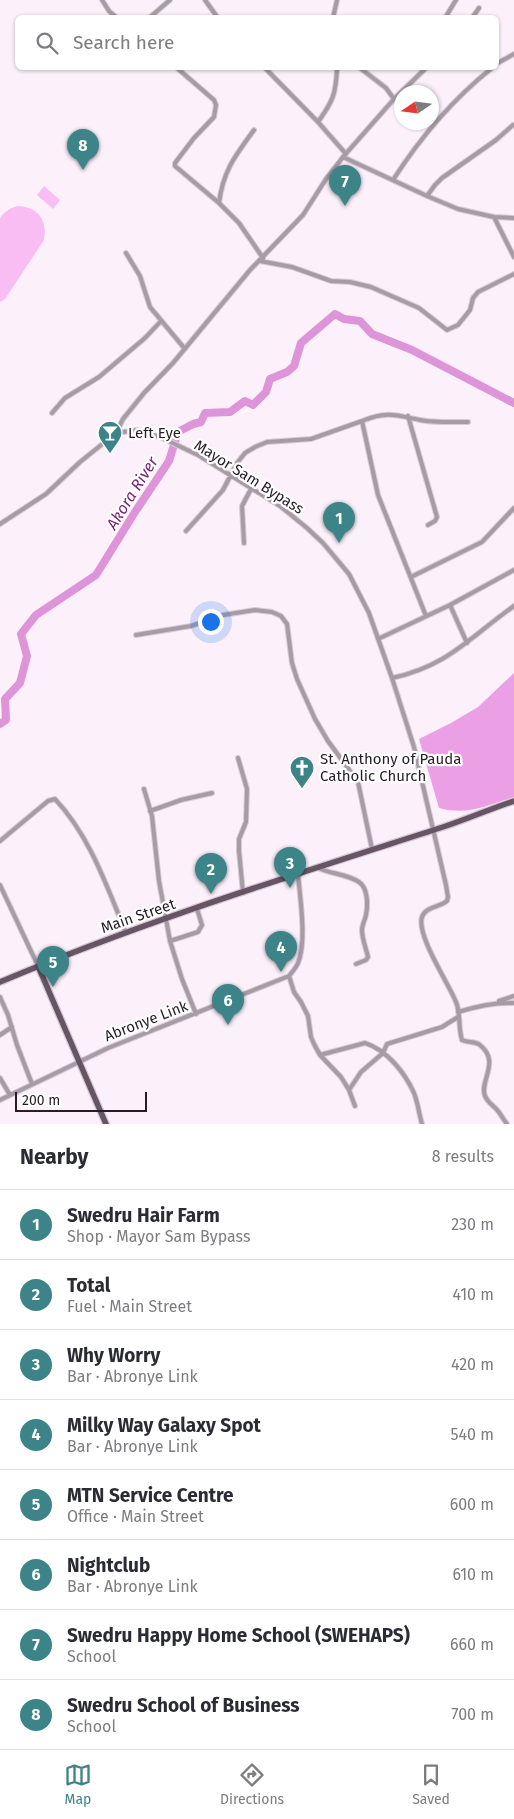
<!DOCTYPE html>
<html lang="en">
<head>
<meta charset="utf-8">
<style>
  :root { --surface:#fff; --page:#f2f2f3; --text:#2b2b33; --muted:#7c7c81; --line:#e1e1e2; --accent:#3c8487 }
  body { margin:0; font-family:"Fira Sans",sans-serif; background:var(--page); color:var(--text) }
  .compass { position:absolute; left:394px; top:85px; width:45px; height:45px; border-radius:50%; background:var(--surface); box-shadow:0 1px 4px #0004; rotate:257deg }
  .scale { position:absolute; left:15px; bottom:12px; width:132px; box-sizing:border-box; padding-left:5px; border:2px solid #271d26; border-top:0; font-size:14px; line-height:18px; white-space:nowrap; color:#271d26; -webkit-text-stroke:4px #fff; paint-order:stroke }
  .you { position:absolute; left:210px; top:621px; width:18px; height:18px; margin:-12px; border:4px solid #fff; border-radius:50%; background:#1a73e8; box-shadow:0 0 0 8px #1a73e833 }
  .badge { display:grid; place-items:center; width:32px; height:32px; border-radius:50%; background:var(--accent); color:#fff; font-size:16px; font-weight:700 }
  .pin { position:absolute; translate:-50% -41px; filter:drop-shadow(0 1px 2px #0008) }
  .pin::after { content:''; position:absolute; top:26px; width:18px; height:15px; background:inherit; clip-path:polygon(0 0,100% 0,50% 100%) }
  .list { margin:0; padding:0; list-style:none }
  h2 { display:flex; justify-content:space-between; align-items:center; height:65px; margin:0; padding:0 20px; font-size:21px }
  h2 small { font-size:16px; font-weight:400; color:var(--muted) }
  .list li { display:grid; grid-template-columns:32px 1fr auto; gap:15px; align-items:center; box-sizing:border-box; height:70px; padding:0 20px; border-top:1px solid var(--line) }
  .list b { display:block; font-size:19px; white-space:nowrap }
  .list p { margin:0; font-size:16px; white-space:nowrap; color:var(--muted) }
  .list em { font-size:16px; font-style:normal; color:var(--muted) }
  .icon { flex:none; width:28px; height:28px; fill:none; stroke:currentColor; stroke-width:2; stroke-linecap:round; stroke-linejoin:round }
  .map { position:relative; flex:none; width:514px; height:1124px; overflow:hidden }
  .search { position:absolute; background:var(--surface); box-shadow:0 1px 4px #0004; left:15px; right:15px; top:15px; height:55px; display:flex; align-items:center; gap:12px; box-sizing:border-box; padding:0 18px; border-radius:8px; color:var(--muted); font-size:19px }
  .sheet { height:625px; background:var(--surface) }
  nav { display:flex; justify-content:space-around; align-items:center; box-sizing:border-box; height:70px; border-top:1px solid var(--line); background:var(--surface); font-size:14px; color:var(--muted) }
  nav a { display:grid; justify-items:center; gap:2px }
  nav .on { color:var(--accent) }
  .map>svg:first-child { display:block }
</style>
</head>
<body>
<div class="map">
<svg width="514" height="1124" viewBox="0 0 514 1124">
  <rect width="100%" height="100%" fill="#fcf1fb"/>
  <path fill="#f9bdf3" d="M44,186L60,200L53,209L37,195Z
    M18,206C38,207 48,220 44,240L5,299L0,302V218C5,211 10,208 18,206Z"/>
  <path fill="#eba0e5" d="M514,673V797C487,805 468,816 439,808L419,739L451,723L478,707Z"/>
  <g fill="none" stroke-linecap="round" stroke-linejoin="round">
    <path stroke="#de94d8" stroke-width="8" d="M0,724L6,720L5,699L20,683L27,656L21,634L36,615L96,575L135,512L169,461L178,432L193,424L201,422L205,413L230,412L245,401L253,405L266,392L270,379L287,372L294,366L301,343L335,314L344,319L360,321L372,334L412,350L514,403"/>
    <defs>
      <path id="minor" d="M102,0L109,11L117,18
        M205,0L218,18
        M149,18L170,0
        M333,18L337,0
        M445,18L456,0
        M472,18L479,8
        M496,64L514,54
        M177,68L214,100L216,105L214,117L194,138L175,163V166L219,203L239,223L263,258
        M265,68L318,122L346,154
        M360,68L386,88L394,99
        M318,122C333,101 336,94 337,68
        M343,157L427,196L458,209L494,217L514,257
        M393,180C420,138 453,99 492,68
        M427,196L435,185L442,178L496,140L513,125
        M219,203C223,171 235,156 254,130
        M494,217L514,218
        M126,253L140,276L150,307L185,349
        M260,261L292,267L331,281L350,282L371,287L419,308L447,330L458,325L470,310L473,298L478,292L514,274
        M52,413L65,398L99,377L145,338L161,321
        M408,416L437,517L435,521L428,525
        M362,421C387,411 395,415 420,420C436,423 452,422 468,422
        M116,433L123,419L144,393L173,363L250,270L303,215L326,179L343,157L394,99L426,68
        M0,524L46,494L80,462L116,433L138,430L162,438L198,455L280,506L307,528L323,543L349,574L369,613L392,678L414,747L446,885L448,897L447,901C440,907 425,907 422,917C416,935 449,984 456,1002C461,1014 458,1028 462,1040C468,1043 475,1041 480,1045C501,1062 479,1081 485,1096C488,1103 494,1106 498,1111C501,1115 504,1120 507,1124
        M186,531L223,490L237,463L245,453L255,447L267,442L311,439L362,421L378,495L426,616
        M244,543L242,506L251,489
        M411,577L482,542L514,508
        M450,605L467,643
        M136,635L191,626L223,615L255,610L272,612L281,616L287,624L292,663L297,679L315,719L328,741L358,782L372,849
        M378,639L450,605L514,570
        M392,678C448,666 470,637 514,606
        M238,758L247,789L246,822L239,839V851L243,893
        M144,789L152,816L159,881L170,941L182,979L196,1014
        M150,811L181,800L212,793
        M0,841L48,801L55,799C90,836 107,887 126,933
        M318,868C331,874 347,874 359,882C368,888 368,905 366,915C365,920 362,925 362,930C362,939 366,948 368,957L366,960L356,964
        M0,885L38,966
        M170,941L198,932L202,925L197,909
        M289,976L294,992L301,1002L308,1016L311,1037L314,1044L320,1055L341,1077L349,1090L355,1106
        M0,997L8,1015L17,1045L32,1084
        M499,1001L514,996
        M458,1012C477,1006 494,1002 514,1003
        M0,1035L12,1027
        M320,1055L365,1043C387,1050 405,1073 414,1093C418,1103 419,1114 422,1124
        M0,1078L10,1095
        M349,1090L361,1072L383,1053L387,1044L442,1027L458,1017
        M0,1100L108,1048L289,976C292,972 296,968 298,963C307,942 300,897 298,874"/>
      <path id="primary" d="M38,966L106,1124
        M0,982C144,921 294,875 443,827C467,819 490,809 514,801"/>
    </defs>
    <use href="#minor" stroke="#d6cbd5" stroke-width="6"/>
    <use href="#primary" stroke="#d6cbd5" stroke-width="8"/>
    <use href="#minor" stroke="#a79ca6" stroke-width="4"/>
    <use href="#primary" stroke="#675465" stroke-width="5.5"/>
  </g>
  <defs>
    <symbol id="bar-pin" viewBox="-11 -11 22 30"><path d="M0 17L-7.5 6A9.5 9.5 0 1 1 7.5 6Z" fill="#3c8487" stroke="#fff"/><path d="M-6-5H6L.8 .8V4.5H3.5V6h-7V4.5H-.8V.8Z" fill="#fff"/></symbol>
    <symbol id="church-pin" viewBox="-11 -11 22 30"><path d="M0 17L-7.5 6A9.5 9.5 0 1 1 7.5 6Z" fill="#3c8487" stroke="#fff"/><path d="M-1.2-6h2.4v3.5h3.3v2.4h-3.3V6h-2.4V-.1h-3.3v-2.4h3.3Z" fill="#fff"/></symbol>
  </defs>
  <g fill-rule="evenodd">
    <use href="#bar-pin" x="96" y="419" width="28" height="38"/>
    <use href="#church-pin" x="288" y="754" width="28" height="38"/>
  </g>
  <g text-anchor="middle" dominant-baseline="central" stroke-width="4.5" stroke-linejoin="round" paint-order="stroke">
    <g font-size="15" fill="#271d26" stroke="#fff" text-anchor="start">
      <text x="128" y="433">Left Eye</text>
      <text x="320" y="759">St. Anthony of Pauda<tspan x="320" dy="17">Catholic Church</tspan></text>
    </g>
    <g font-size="15" fill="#271d26" stroke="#fff">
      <text transform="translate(249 477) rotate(32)">Mayor Sam Bypass</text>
      <text transform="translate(138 916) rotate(-19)">Main Street</text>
      <text transform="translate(146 1021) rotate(-21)">Abronye Link</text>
    </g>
    <g font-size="16" font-style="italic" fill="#7a2476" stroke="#fff">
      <text transform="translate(132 493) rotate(-58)">Akora River</text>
    </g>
  </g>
</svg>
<svg class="compass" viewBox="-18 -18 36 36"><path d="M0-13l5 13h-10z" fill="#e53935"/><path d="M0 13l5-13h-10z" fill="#7c7c81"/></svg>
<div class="scale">200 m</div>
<div class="you"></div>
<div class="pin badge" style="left:339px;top:543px">1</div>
<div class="pin badge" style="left:211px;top:894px">2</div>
<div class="pin badge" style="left:290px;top:888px">3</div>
<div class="pin badge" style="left:281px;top:972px">4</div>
<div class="pin badge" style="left:53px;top:987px">5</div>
<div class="pin badge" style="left:228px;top:1025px">6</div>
<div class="pin badge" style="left:345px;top:206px">7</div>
<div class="pin badge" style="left:83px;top:170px">8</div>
<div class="search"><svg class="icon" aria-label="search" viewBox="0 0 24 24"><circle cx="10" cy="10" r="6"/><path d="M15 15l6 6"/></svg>Search here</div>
</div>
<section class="sheet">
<h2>Nearby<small>8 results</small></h2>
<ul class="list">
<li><span class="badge">1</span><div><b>Swedru Hair Farm</b><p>Shop · Mayor Sam Bypass</p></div><em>230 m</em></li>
<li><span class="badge">2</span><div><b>Total</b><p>Fuel · Main Street</p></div><em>410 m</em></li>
<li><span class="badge">3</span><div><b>Why Worry</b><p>Bar · Abronye Link</p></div><em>420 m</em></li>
<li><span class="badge">4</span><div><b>Milky Way Galaxy Spot</b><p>Bar · Abronye Link</p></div><em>540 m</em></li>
<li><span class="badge">5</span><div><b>MTN Service Centre</b><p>Office · Main Street</p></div><em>600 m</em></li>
<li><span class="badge">6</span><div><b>Nightclub</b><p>Bar · Abronye Link</p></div><em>610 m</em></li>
<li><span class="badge">7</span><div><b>Swedru Happy Home School (SWEHAPS)</b><p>School</p></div><em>660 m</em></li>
<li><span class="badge">8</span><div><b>Swedru School of Business</b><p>School</p></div><em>700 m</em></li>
</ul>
</section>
<nav>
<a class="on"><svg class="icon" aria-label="map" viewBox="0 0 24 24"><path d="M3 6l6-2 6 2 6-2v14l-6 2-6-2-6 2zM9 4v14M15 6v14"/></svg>Map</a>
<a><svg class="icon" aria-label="directions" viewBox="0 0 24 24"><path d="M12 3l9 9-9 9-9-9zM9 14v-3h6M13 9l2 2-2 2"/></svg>Directions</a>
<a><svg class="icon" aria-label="saved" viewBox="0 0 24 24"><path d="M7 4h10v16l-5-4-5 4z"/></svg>Saved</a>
</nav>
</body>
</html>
